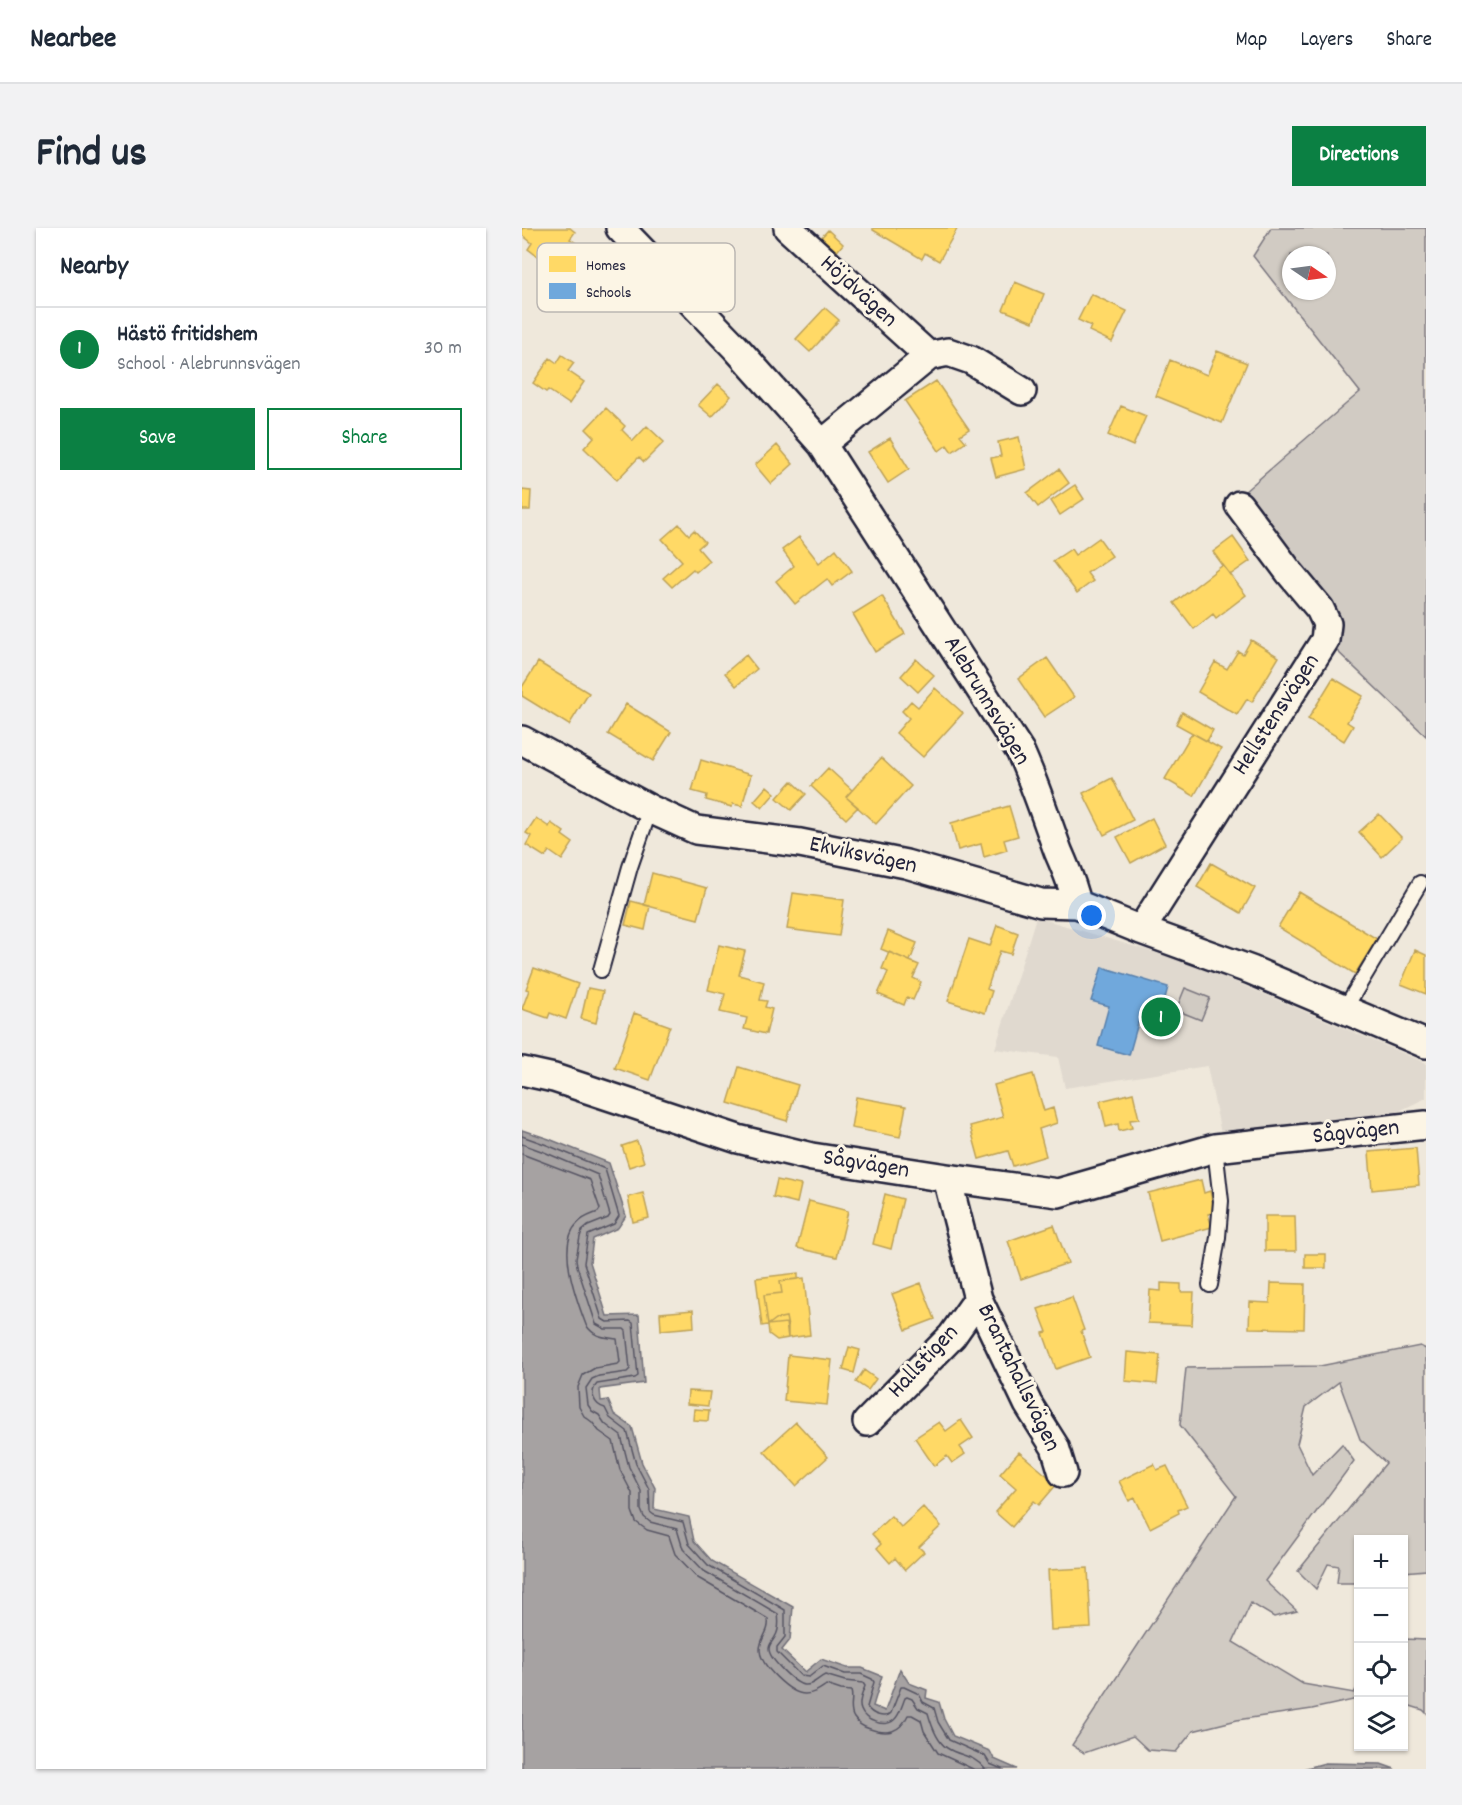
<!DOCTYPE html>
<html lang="en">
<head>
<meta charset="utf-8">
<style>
  :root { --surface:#fff; --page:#f2f2f3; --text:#1f2937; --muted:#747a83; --line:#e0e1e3; --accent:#0b8043 }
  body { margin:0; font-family:Dekko,sans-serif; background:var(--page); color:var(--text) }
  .controls { position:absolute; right:18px; bottom:18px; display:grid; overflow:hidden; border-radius:0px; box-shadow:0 2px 4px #0004 }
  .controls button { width:54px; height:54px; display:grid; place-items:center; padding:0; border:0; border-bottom:2px solid var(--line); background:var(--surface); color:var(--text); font:30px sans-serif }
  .compass { position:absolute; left:760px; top:18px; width:54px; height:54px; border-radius:50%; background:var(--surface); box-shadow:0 2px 4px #0004; rotate:103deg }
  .you { position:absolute; left:570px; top:688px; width:21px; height:21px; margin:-15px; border:4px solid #fff; border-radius:50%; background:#1a73e8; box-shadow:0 0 0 9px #1a73e833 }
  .badge { display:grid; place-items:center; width:39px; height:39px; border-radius:50%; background:var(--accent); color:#fff; font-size:20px; font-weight:700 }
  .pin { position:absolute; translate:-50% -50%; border:3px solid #fff; box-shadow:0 2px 6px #0006 }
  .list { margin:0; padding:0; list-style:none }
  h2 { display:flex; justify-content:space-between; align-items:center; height:78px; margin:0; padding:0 24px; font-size:26px }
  h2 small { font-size:20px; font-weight:400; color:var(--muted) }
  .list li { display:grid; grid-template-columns:39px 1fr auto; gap:18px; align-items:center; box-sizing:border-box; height:84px; padding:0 24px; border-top:2px solid var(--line) }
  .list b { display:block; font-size:22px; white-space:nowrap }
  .list p { margin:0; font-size:20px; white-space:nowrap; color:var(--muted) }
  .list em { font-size:20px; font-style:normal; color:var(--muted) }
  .actions { display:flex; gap:12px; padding:18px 24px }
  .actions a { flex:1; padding:14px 0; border:2px solid var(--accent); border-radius:0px; text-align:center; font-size:21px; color:var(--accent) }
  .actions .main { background:var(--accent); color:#fff }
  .icon { flex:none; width:33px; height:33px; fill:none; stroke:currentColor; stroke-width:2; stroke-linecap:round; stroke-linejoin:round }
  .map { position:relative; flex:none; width:904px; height:1541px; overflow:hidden; border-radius:0px }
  header { display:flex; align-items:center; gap:36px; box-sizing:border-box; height:84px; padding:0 30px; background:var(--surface); border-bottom:2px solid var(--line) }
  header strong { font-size:28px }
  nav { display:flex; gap:33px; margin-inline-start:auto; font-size:21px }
  .intro { display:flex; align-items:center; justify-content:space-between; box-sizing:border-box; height:144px; padding:0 36px }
  h1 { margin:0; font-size:42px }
  .button { padding:15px 27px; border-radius:0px; background:var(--accent); color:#fff; font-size:21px; font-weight:700 }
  main { display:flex; gap:36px; padding:0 36px }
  aside { flex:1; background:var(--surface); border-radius:0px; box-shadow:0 2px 4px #0004 }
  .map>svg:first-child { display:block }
</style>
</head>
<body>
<header>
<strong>Nearbee</strong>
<nav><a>Map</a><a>Layers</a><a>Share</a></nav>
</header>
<div class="intro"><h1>Find us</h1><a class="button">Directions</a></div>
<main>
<aside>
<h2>Nearby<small></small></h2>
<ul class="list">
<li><span class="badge">1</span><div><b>Hästö fritidshem</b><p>School · Alebrunnsvägen</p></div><em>30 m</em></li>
</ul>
<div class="actions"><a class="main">Save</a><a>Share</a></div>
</aside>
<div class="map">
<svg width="904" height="1541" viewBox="0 0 904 1541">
  <rect width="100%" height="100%" fill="#efe8db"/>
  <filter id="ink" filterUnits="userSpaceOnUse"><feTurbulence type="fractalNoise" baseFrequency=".0167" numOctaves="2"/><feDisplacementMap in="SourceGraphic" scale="12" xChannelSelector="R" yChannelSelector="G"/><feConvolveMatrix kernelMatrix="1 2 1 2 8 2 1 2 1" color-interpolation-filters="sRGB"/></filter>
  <g filter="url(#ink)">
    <path fill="#e0d9cf" d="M514,689L671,736L904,835V870L869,887L700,910L685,838L543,860L536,829L473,821Z"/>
    <path fill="#d1cbc3" stroke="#7a767f" stroke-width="1.5" fill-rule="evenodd" d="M749,0H904V508L811,419L818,406L816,387L722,264L838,164L731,28ZM769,27H805V63H769Z
      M663,760L688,770L679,792L654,782Z
      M898,1118L904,1121V1342L882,1344V1312H836V1352L834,1355H815L817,1338L806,1336L794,1361L776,1343L864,1235L838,1211L817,1154L784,1179L775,1216L790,1247L820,1216L832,1233L743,1353L775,1383L752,1389L729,1375L711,1414L781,1456L832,1465L836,1458V1471L790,1481L715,1492L671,1503L654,1524L626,1522L611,1508L562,1525L550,1517L714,1268L658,1197L664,1140L798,1138Z
      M882,1411L904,1412V1485L901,1482L882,1476Z"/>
    <path fill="#a6a2a2" stroke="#716f79" stroke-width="1.5" d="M0,902L27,911L87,935L104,988L96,1000L71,1011L68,1034L85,1088L117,1087L122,1155L78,1161L79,1173L86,1172L92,1186L110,1199L120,1235L133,1260L132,1281L167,1289L172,1313L190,1333L271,1379L268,1412L260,1422L283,1444L299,1431L325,1440H340L360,1448L351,1478L363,1483L378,1441L387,1455L405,1462L404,1470L417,1474L422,1491L431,1508L468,1523L472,1531L495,1541H0Z
      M803,1535L859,1536L873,1541H781Z"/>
    <path fill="#ffd966" stroke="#bda259" stroke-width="1.5" d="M0,0H48L53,4L48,11L54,15L33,42L6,21L10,15L0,7Z
      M351,0H433L435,1L417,33L403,25L400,31L351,2Z
      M306,2L321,16L312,27L296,13Z
      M493,54L522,66L511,94L481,82Z
      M569,66L605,83L590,114L567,103L569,98L556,92Z
      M303,80L317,92L288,124L274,111Z
      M695,123L725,135L700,195L634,168L648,132L685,147Z
      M40,127L52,135L46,143L62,154L47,176L26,162L24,164L11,155L28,130L35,135Z
      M414,153L447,201L438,207L444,214L430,224L425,217L417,223L383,173Z
      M196,156L209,168L190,189L176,177Z
      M599,178L624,188L611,218L586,207Z
      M84,180L103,198L100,202L111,213L125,198L142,214L122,234L117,229L95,252L62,220L72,209L64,201Z
      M497,209L504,241L474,249L469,230L479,228L476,214Z
      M368,210L387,241L366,255L346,224Z
      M255,217L271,236L249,256L233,237Z
      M537,241L547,255L516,279L505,265Z
      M553,257L562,271L538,287L529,273Z
      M0,262L9,263L8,282H0Z
      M157,296L167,307L172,302L183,314L176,320L187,333L174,344L171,341L150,359L141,350L160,333L140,311Z
      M277,309L297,335L314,321L330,343L310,358L305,351L273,376L254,353L272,338L260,322Z
      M711,309L728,333L708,347L691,324Z
      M577,310L590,328L565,345L571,353L555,365L531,333L549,321L553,327Z
      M701,337L724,367L694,390L691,386L672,401L652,375Z
      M360,368L383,406L353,424L331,386Z
      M729,412L757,429L730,474L725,471L715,487L676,464L693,434L705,441L716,423L721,426Z
      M224,427L235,441L214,458L203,445Z
      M525,430L552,469L522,489L496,451Z
      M394,431L412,447L396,464L379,448Z
      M16,434L67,465L47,497L0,468V459Z
      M811,450L841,468L825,494L831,498L822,513L786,491Z
      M413,460L441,485L401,529L374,505L387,490L380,483L389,473L396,479Z
      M104,476L149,504L131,533L86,506Z
      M660,484L691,502L685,513L654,496Z
      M670,505L699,521L672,568L643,551Z
      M359,530L389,558L354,596L324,569Z
      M179,532L229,547L220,578L211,576L210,579L184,572L185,567L170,563Z
      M306,540L330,562L324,569L336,579L324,591L289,558Z
      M590,550L611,592L582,607L561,565Z
      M270,553L284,566L269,582L255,570Z
      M245,558L253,565L240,580L232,573Z
      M487,578L496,608L482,612L485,622L462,629L459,616L436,622L429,595Z
      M857,586L880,610L860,629L837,604Z
      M14,590L27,599L29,595L42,604L40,607L51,615L40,632L27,623L23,629L4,617L9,608L4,605Z
      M630,590L643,616L609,635L595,609Z
      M689,635L733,660L719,685L675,659Z
      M130,645L185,660L176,691L122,677Z
      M777,664L855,711L833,746L756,699Z
      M271,665L322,672L317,708L265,701Z
      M109,673L128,678L123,702L103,697Z
      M475,697L496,705L489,726L478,723L465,761L470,763L463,785L426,773L447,711L468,718Z
      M366,703L395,715L388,733L359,721Z
      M197,717L223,723L217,747L242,754L238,772L245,773L243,779L250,781L244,806L222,801L225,790L198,784L203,766L186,762Z
      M893,722L904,727V766L879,756Z
      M367,724L397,737L391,750L399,754L391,772L385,769L382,777L356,766L366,744L360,741Z
      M12,740L56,756L44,791L28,785L26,790L0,781L7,762L4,761Z
      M66,760L81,763L74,795L59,791Z
      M112,785L148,798L128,852L93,840Z
      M217,839L276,857L265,893L206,875Z
      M511,846L522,883L531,880L535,895L517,901L524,928L491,938L486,923L457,931L448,898L481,889L472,857Z
      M611,865L617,891L608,892L610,900L597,903L596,896L584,899L578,873Z
      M334,869L384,878L378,909L329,900Z
      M115,913L122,934L107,939L100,918Z
      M894,920L897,957L850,962L847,924Z
      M255,952L279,957L275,975L251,969Z
      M679,952L682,965L688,963L693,984L686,986L690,999L638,1013L626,965Z
      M121,965L127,990L111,994L106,969Z
      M363,966L381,971L369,1021L351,1016Z
      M287,973L326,983L315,1029L275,1020Z
      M743,988H773L774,1023H743Z
      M532,997L546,1035L499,1051L486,1013Z
      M783,1026H804V1040H783Z
      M276,1045V1051L258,1053L260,1065L242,1067L246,1097L240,1098L234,1050Z
      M282,1050L288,1107L266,1110L264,1095L246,1097L242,1067L260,1065L258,1053Z
      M399,1055L413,1091L384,1102L370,1066Z
      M639,1055L659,1056V1064H672L670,1097L626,1095L628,1062L639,1063Z
      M749,1055L783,1056L782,1101L727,1100L728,1074L748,1075Z
      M550,1069L562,1102L559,1103L568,1129L534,1141L521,1105L525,1104L516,1081Z
      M171,1082L172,1099L139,1102L138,1085Z
      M264,1089L266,1099V1110L255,1112L247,1106L246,1097L254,1091Z
      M327,1119L338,1122L332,1145L321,1142Z
      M605,1124L638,1127L635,1156L603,1153Z
      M266,1127L310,1132L305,1177L262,1173Z
      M342,1142L354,1151L346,1162L334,1154Z
      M166,1163L188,1164L186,1178L165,1176Z
      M172,1181L187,1182L186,1193L171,1192Z
      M439,1192L451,1210L438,1219L443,1226L430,1235L425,1228L412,1238L393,1210L417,1194L424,1203Z
      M274,1194L306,1229L274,1258L242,1223Z
      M497,1224L535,1256L517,1277L512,1273L490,1299L473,1284L494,1260L478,1246Z
      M632,1236L635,1242L645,1238L665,1278L656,1282L657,1285L628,1300L613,1270L607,1273L597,1253Z
      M401,1279L419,1298L397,1319L402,1324L383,1342L373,1330L368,1335L355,1320L359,1316L350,1306L369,1288L379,1299Z
      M566,1340L569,1400L529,1402L526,1342Z"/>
    <path fill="#6fa8dc" stroke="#5880ac" stroke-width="1.5" d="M580,739L646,759L637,793L618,788L607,827L576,818L587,778L569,773Z"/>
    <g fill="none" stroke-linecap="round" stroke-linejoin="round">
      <path stroke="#575564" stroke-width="1.5" d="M0,908L25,917L83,941L97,988L92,996L66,1007L62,1035L80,1091L85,1094L108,1093L111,1095L116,1148L113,1150L75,1156C67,1165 72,1177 83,1180L88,1190L105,1203L114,1236L127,1261L128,1284L132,1287L161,1294L167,1316L186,1337L263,1382V1409L255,1419V1424L279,1448L287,1449L301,1438L323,1446H339L350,1451L352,1454L345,1479C350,1487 363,1491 369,1485L379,1459H382L397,1466L401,1474L412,1480L416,1494L427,1512L463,1528L468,1536L480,1541
        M0,916L22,924L76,947L88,987L86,990L66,998L60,1003L58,1009L54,1031L55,1038L74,1096L83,1101H102L104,1103L108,1141L105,1144L77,1148L70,1151L64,1160L66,1177L70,1183L77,1187L83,1196L99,1208L107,1239L119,1263V1282L122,1289L128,1294L155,1301L161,1321L182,1343L256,1386C257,1393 257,1403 253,1409C251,1413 247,1416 247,1421C247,1431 273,1456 282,1457C291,1458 296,1450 303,1447L323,1453L341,1455L343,1458C340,1466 336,1475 339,1482C343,1493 363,1500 372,1492C378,1487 380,1477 383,1470L385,1469L390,1471L396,1480L406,1485C409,1496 414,1513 425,1520C439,1529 451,1526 463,1541
        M0,926L68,952L78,981L76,984C69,987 61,989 56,995C33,1016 55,1073 64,1097C73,1110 82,1109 95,1111L98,1134L96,1136L73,1140L61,1147L56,1159L57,1179L62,1188L70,1194L77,1203L91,1213L98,1242L110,1265V1283L114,1294L125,1302L147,1308L153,1326L176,1350L246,1391C248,1405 238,1409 238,1422C238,1437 268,1466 283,1466C292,1466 298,1461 304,1457L319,1462L329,1463C332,1472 326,1481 332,1490C336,1496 341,1499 348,1501C365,1507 378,1505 386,1487H390L399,1492L402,1503L416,1525L451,1541"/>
      <defs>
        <path id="service" d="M79,742L108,639L128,581
          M822,782L898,655
          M688,1057L696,1009L699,973L693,920"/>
        <path id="minor" d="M98,0L214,120L300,216L498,523C513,556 524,590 536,623C544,642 551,656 555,676L619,702L729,742L904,816
          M266,0L407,128L426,124L449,132L500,163
          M300,216L407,128
          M0,512L128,581L174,602L278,615L384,636L519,675L555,676
          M619,702L803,412L805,396L798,381L767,344L717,277
          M0,843L32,850L216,911L290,929L425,950L536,965L693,920L904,897
          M425,950L456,1071L506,1176L533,1219L541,1245
          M345,1194L430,1108L456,1071"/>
      </defs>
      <use href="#service" stroke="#22223b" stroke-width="18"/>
      <use href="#minor" stroke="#22223b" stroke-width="32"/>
      <use href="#service" stroke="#fcf5e5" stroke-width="14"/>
      <use href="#minor" stroke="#fcf5e5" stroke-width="27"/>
    </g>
  </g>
  <g text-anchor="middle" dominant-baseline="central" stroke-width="6" stroke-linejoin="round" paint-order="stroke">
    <g font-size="24" fill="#22223b" stroke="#fcf5e5">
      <text transform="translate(336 64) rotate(42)">Höjdvägen</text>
      <text transform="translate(464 473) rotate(59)">Alebrunnsvägen</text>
      <text transform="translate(755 487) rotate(-57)">Hellstensvägen</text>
      <text transform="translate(341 628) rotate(12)">Ekviksvägen</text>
      <text transform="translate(834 905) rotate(-6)">Sågvägen</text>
      <text transform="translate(344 937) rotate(9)">Sågvägen</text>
      <text transform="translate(402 1134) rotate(-47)">Hallstigen</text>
      <text transform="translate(496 1150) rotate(64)">Brantahallsvägen</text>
    </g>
  </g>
  <rect x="15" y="15" width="198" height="69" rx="9" fill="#fcf5e5" stroke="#bbb6b2" stroke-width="1.5"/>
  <rect x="27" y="28" width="27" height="16" fill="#ffd966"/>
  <rect x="27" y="55" width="27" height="16" fill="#6fa8dc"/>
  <g font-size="16" fill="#22223b">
    <text x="64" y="42">Homes</text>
    <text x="64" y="69">Schools</text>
  </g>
</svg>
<div class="controls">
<button>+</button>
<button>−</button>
<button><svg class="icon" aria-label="locate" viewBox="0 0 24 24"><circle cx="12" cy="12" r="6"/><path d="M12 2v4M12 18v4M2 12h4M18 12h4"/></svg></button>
<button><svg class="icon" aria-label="layers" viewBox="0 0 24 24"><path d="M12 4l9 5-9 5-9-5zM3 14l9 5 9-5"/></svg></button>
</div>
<svg class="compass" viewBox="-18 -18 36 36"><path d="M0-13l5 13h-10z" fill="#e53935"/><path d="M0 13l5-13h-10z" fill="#747a83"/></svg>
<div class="you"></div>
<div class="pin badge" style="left:639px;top:789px">1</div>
</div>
</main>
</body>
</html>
